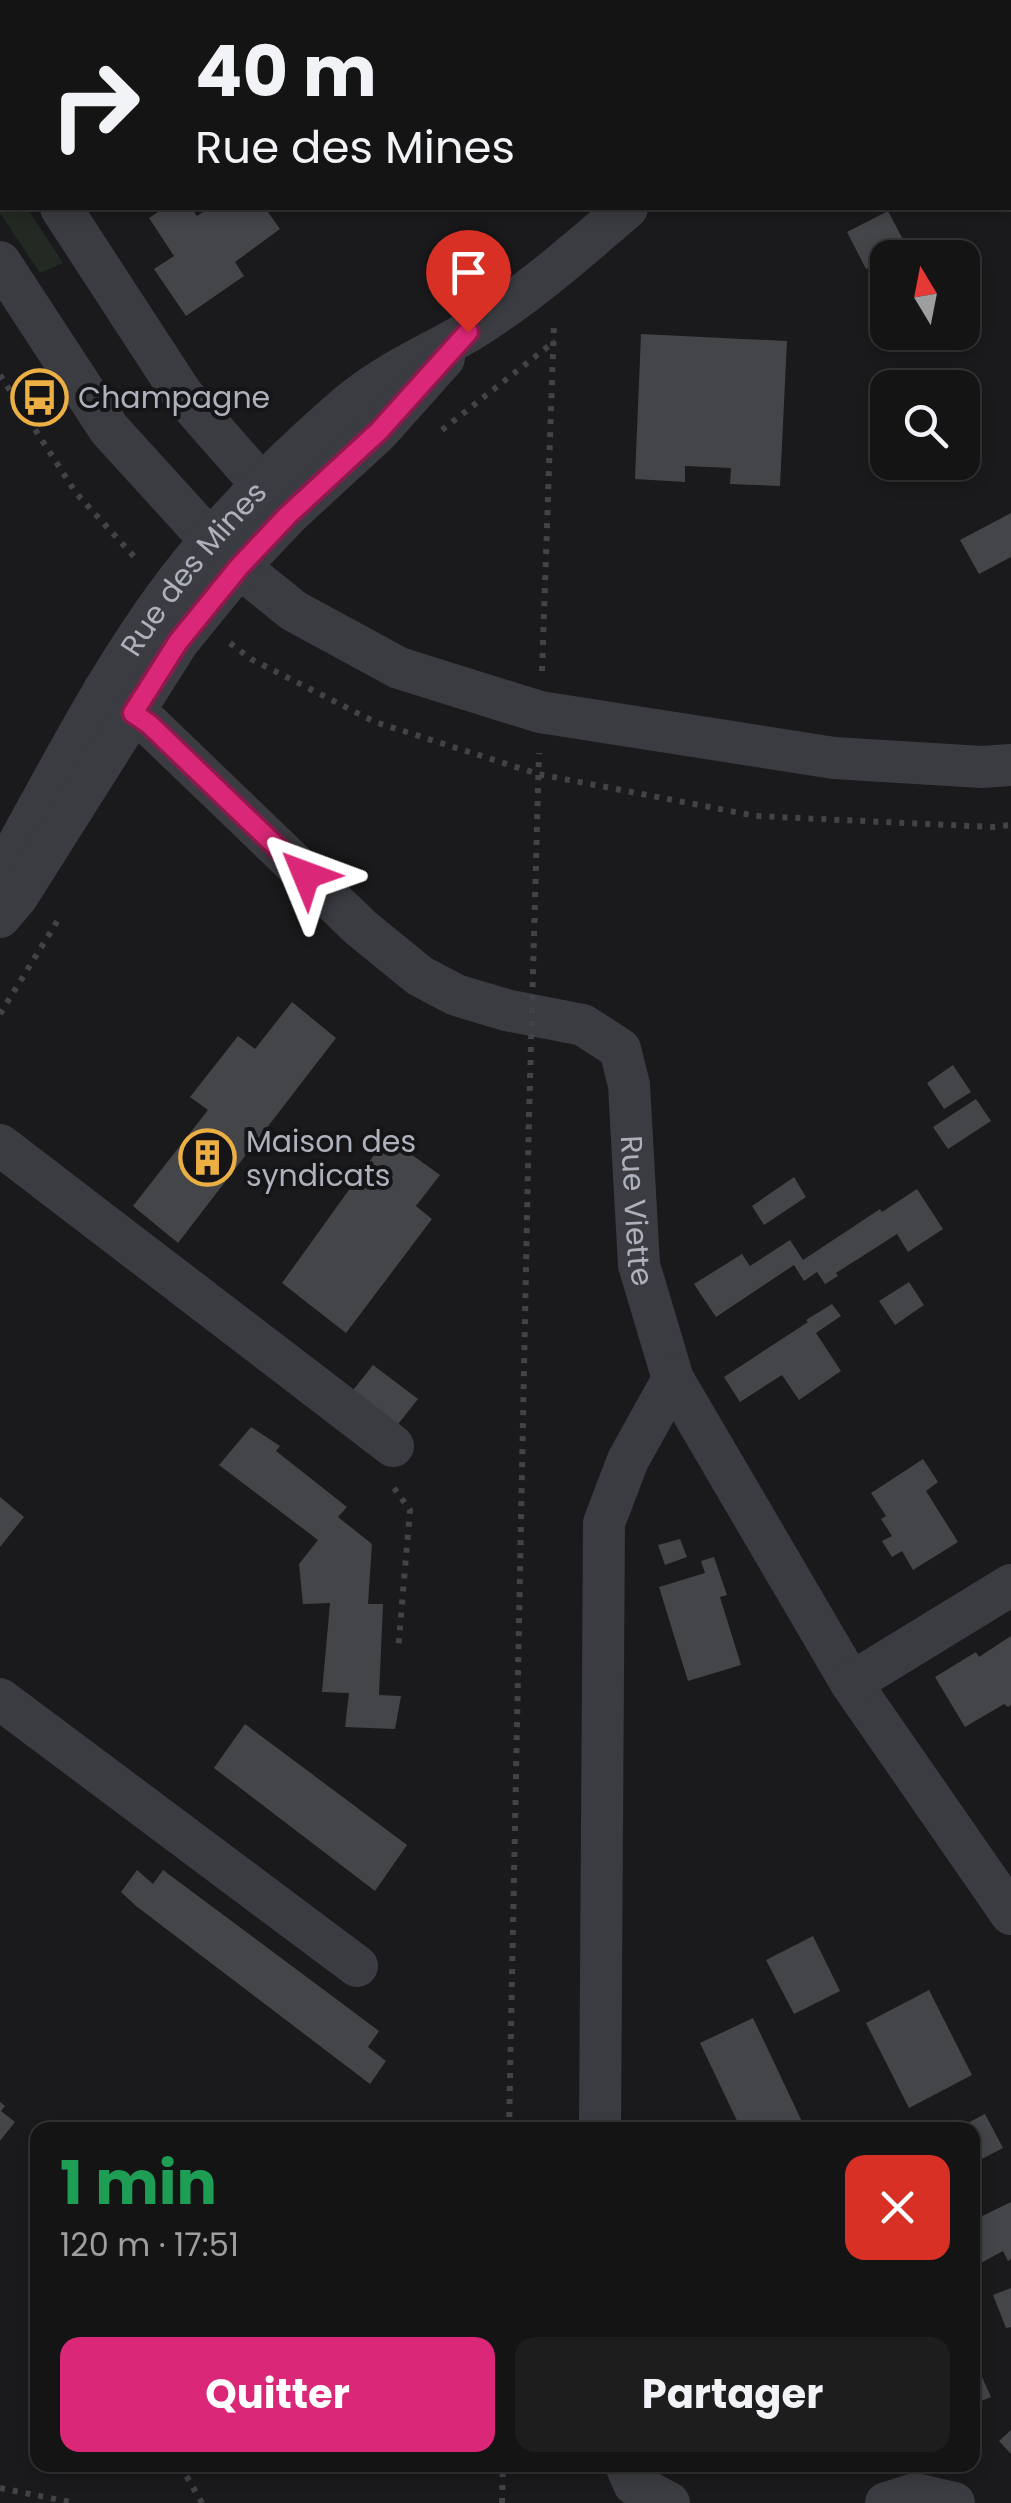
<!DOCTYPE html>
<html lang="fr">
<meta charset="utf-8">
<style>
body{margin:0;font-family:Poppins,sans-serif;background:#1d1d1e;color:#f1f3f6;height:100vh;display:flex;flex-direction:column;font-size:38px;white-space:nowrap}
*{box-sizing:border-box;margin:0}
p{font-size:32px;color:#9d9ea0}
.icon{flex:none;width:55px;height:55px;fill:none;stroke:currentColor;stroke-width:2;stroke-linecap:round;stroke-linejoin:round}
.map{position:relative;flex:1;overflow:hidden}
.drawer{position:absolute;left:30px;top:2122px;width:950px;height:350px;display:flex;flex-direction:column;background:#141415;border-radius:20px;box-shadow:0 5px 15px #0003,0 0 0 2px #333334}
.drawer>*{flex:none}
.top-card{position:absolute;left:0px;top:0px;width:1012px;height:210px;box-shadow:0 5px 15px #0003,0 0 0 2px #333334;background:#141415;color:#f1f3f6;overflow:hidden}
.needle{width:65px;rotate:350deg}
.tools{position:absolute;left:870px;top:240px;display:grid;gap:20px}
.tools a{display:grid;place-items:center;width:110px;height:110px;border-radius:20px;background:#141415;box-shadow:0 5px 15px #0003,0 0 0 2px #333334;font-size:50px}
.pin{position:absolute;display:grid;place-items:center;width:85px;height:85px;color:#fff;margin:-102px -42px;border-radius:50% 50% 50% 0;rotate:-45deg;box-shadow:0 0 10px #0007}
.pin .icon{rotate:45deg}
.me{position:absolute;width:110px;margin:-55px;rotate:314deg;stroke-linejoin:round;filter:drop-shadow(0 0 8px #0008)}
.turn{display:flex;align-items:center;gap:35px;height:210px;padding:0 30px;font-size:45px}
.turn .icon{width:130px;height:130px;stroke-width:2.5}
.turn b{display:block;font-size:70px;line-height:85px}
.round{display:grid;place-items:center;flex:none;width:105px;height:105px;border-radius:20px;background:#1d1d1e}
.summary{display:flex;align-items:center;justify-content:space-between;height:170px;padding:0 30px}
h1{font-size:60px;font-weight:700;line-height:75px;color:#1e9e55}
.cta{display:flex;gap:20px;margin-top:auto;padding:20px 30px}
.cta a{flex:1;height:115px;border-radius:20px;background:#db2777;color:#fff;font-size:40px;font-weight:700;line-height:115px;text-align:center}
.cta a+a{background:#1d1d1e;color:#f1f3f6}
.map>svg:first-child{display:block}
</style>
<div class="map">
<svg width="1011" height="2503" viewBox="0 0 1011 2503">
<rect width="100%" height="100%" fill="#1a1a1c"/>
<path fill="#222a23" d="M0,166l2,4v38h25l36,55 -23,10 -40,-60z"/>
<path fill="#444549" d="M164,208h27l6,8 12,-8h56l15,21 -45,33 9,14 -58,40 -32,-47 20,-13 -25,-38z
M888,211l19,36 -41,22 -19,-37z
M641,334l146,7 -7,145 -50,-2 1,-16 -46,-2v16l-50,-3z
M1011,513v44l-32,17 -19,-34z
M292,1002l44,36 -158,205 -45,-37 75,-96 -18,-13 48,-61 17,13z
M953,1065l18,27 -27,17 -17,-26z
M976,1099l15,22 -43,28 -15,-22z
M387,1137l53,38 -24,31 16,13 -86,114 -64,-50z
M794,1177l12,20 -42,28 -12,-19z
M917,1189l26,40 -35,23 -11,-18 -61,39 2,3 -13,8 -8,-12 -13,9 -10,-16 -78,52 -22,-33 48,-30 8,12 40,-26 13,20 77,-51 2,3z
M909,1282l15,23 -29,20 -16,-24z
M832,1304l9,12 -25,17 25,38 -42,29 -17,-25 -42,27 -16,-25 84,-55 -2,-2z
M373,1365l45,34 -23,29 -45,-34z
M251,1427l29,19 -4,5 71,56 -9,10 34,27 -4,60h15l-4,91 22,1 -6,33 -50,-2 4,-34 -27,-1 8,-89 -27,1 -4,-40 19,-24 -99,-75z
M923,1459l15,23 -12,9 32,51 -45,28 -11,-19 -10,6 -10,-16 10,-5 -11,-17 5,-3 -15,-23z
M0,1497l24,20 -24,30z
M680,1539l7,18 -22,8 -7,-20z
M714,1557l13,38 -7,2 21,68 -53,16 -29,-94 46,-14 -4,-12z
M1011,1636v69l-3,2 -4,-3 -39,23 -30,-50 41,-25 3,5z
M245,1724l162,121 -32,46 -161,-123z
M137,1870l16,14 10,-14 216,161 -11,16 18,14 -16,23 -234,-178 -15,-14z
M813,1936l27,55 -46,23 -28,-54z
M929,1990l43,85 -63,33 -43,-85z
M753,2018l53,112h-74l8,-3 -40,-84z
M0,2102l5,4 -4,5 14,11 -15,19z
M985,2114l18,34 -31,16v-34h-18z
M1011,2202v57l-3,2 -5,-10 -22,12 -9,-16v-26z
M1011,2288v39l-5,1 -13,-33z
M972,2355l19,42 -15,6 -4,-9z
M1011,2430v24l-12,-13z"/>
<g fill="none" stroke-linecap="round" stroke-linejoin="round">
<path stroke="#414348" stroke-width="6" stroke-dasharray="5 8" stroke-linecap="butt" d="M544,0v2
M0,375l76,118 63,69
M442,430l113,-89
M230,643l21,16 124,63 163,52 218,42 236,11 19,-2
M542,671l12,-347
M534,936l5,-183
M0,1014l58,-94
M394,1488l16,22 -12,141
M509,2130l20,-1013
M180,2465l22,38
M0,2488l75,15
M502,2503l1,-38"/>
<g stroke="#3b3c41" stroke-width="42">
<path d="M866,2l3,-2"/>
<path d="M0,114l2,4"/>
<path d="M61,208l121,186 99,113"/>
<path d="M0,262l109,167 102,112 28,26 55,44 105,57 141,44 294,46 148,9 29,-2"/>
<path id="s1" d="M104,690l45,34 212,204 59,48 36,19 50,15 77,15 37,24 9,36 10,180 34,114 178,304 160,231"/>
<path id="s2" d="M0,877c53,-95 102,-193 166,-281 52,-71 117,-135 183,-192 35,-30 78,-48 117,-71 58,-35 110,-81 161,-125"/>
<path d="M0,917l17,-20 161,-255 61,-75 49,-52 91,-84 65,-73"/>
<path d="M0,1145l393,301"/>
<path d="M851,1683l160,-98"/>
<path d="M0,1699l357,267"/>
<path d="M600,2130l4,-607 24,-63 45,-81"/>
<path d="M626,2465l8,19 35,19"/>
<path d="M886,2503l29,-9 39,9"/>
</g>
<path stroke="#414348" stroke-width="6" stroke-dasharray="5 8" stroke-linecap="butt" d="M529,1117l5,-181"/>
</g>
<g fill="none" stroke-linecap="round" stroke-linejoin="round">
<defs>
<path id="route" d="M306,875l-157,-151 -16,-11 45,-71 61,-75 49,-52 91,-84 89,-99"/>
</defs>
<use href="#route" stroke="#8e194d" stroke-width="25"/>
<use href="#route" stroke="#db2777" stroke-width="18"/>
</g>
<defs>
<symbol id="bus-ring" viewBox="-11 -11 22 22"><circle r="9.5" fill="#151517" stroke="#ebaf43" stroke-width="1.5"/><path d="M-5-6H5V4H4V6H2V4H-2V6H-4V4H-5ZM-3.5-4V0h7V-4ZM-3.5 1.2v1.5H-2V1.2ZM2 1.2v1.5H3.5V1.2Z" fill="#ebaf43"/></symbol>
<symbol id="building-ring" viewBox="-11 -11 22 22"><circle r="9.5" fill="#151517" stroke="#ebaf43" stroke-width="1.5"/><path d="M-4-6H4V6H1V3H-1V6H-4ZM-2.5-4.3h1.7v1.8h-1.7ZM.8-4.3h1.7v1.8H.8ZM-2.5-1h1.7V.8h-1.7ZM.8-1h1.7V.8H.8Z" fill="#ebaf43"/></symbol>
</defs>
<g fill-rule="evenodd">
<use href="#bus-ring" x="8" y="366" width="63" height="63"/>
<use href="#building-ring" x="176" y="1126" width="63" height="63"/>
</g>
<g text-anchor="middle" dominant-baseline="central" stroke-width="8" stroke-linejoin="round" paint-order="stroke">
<g font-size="30" fill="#adb1bb" stroke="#151517" text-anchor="start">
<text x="78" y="397">Champagne</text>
<text x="246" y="1141">Maison des<tspan x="246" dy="34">syndicats</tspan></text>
</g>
<g font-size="30" fill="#adb1bb" stroke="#151517">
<text stroke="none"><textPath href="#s2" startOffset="365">Rue des Mines</textPath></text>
<text stroke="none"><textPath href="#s1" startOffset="805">Rue Viette</textPath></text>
</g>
</g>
</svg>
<div class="tools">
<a><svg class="needle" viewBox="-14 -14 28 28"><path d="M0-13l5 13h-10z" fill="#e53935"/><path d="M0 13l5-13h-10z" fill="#9d9ea0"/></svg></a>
<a><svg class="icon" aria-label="search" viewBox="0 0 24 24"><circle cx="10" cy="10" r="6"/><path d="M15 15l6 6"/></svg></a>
</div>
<div class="pin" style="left:468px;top:332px;background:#d93025"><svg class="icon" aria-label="arrive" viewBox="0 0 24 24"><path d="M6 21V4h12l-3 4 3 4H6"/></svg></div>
<svg class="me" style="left:306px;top:875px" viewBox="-20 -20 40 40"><path d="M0-17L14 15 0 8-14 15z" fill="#db2777" stroke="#fff" stroke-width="4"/></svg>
<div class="top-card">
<div class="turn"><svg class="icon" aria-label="right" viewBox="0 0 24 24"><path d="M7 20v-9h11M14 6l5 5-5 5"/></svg><div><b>40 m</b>Rue des Mines</div></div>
</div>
<section class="drawer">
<div class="summary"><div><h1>1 min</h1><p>120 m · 17:51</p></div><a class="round" style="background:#d93025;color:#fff"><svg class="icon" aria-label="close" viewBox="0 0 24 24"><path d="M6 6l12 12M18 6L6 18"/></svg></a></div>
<div class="cta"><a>Quitter</a><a>Partager</a></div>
</section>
</div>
